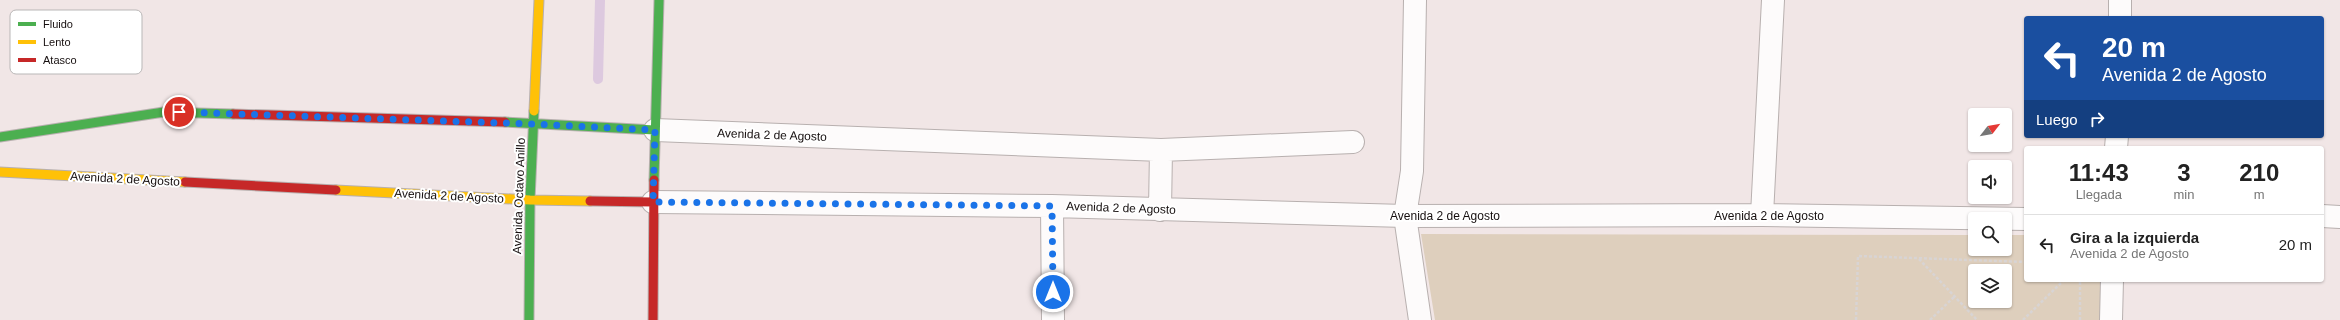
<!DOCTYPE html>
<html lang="es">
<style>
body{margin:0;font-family:Helvetica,sans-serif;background:#f6f6f6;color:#222;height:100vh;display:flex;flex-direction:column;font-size:15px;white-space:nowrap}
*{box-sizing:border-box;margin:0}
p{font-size:13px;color:#767676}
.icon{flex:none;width:22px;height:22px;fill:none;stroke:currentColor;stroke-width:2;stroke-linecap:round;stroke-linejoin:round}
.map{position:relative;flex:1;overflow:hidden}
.details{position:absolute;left:2024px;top:146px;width:300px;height:136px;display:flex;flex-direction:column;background:#fff;border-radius:4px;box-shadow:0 1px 3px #0004}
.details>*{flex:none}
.hud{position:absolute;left:2024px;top:16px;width:300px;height:122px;border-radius:4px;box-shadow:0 1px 3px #0004;background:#1a4fa0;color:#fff;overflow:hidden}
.needle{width:26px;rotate:59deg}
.controls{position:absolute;left:1968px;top:108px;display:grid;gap:8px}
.controls a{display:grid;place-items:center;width:44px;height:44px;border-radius:4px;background:#fff;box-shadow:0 1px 3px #0004;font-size:20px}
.pin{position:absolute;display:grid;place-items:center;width:34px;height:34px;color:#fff;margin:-17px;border:2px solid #fff;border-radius:50%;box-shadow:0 1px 4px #0007}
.me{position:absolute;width:44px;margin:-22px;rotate:0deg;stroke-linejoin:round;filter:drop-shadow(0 0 3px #0008)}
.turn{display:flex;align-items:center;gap:14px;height:84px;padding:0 12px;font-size:18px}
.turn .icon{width:52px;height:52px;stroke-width:2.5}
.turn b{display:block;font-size:28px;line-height:34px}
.then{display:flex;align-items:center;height:38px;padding:0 12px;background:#0003;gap:8px;font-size:15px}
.eta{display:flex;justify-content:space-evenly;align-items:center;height:68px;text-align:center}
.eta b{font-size:24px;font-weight:800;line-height:28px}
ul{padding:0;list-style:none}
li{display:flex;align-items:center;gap:12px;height:60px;padding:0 12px;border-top:1px solid #e0e0e0}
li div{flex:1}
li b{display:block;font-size:15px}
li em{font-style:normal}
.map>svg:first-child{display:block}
</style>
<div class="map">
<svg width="2340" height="320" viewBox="0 0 2340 320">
<rect width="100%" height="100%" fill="#f1e6e6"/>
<path fill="#decfbd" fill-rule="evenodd" d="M1421,234l554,1v14h30v-14h21v45h75l-1,40h-665zM1975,271h30v30h-30z"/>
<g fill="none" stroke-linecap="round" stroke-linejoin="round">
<path stroke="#ddc9df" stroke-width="10" d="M598,79l2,-79"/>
<defs>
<path id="street" d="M1415,0l-3,171 -7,45 15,104
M2120,18v-18
M655,130l506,20
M2116,148l1,-12
M653,202l399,4 353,10 357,-1 264,4
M1052,206l1,114
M1160,210l1,-60 192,-8
M1762,215l11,-215
M2322,216l18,1
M2111,320l1,-40"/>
<path id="fast" d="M505,122l150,8
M0,137l164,-25 69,2
M654,180l5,-180
M529,320l1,-120 4,-89"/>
<path id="slow" d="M534,111l5,-111
M0,172l185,10
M336,190l194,10 60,1"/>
<path id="jam" d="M233,114l272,8
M185,182l151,8
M590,201l63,1
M653,320l1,-140"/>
</defs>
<use href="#street" stroke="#b8b0af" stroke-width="24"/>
<use href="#fast" stroke="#b8b0af" stroke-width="11"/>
<use href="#slow" stroke="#b8b0af" stroke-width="11"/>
<use href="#jam" stroke="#b8b0af" stroke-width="11"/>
<path stroke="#d8d4d4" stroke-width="2.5" stroke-dasharray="3 2" stroke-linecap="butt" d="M1919,259l58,61
M1856,320l2,-64 168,6
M1930,320l25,-24
M2023,320l41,-40
M2080,320v-40"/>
<use href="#street" stroke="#fdfbfb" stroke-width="22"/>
<use href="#fast" stroke="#4caf50" stroke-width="9"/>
<use href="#slow" stroke="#ffc107" stroke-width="9"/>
<use href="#jam" stroke="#c62828" stroke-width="9"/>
</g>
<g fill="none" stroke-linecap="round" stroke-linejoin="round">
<path stroke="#1a73e8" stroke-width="7" stroke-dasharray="0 12.6" d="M179,112l354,12 122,6 -2,72 399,4 1,86"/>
</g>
<g text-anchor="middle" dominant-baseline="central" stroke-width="4" stroke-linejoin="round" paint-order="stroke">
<g font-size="12" fill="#160f0f" stroke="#fff">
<text transform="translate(772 135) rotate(2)">Avenida 2 de Agosto</text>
<text transform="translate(125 179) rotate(3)">Avenida 2 de Agosto</text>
<text transform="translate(449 196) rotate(3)">Avenida 2 de Agosto</text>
<text transform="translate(519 196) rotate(-88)">Avenida Octavo Anillo</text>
<text transform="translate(1121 208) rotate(2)">Avenida 2 de Agosto</text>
<text x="1445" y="216">Avenida 2 de Agosto</text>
<text x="1769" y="216">Avenida 2 de Agosto</text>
</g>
</g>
<rect x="10" y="10" width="132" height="64" rx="6" fill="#fff" stroke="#b9b7b7" stroke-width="1"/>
<rect x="18" y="22" width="18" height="4" fill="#4caf50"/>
<rect x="18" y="40" width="18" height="4" fill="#ffc107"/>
<rect x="18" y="58" width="18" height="4" fill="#c62828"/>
<g font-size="11" fill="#160f0f">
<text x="43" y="28">Fluido</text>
<text x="43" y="46">Lento</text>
<text x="43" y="64">Atasco</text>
</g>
</svg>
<div class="controls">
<a><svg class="needle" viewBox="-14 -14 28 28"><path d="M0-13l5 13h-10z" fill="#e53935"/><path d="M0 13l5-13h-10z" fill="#767676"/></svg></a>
<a><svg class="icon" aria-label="sound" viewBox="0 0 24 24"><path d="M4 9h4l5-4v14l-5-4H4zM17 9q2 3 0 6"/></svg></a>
<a><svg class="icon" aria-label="search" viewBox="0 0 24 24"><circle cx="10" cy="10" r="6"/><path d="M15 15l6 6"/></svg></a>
<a><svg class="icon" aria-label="layers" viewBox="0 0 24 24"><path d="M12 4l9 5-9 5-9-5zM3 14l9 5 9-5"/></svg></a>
</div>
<div class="pin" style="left:179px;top:112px;background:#d93025"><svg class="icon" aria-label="arrive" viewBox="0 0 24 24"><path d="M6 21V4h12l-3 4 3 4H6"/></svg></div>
<svg class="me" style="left:1053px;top:292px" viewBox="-20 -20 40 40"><circle r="17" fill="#1a73e8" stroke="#fff" stroke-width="3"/><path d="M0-11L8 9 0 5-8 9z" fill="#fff"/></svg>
<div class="hud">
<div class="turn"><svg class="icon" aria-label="left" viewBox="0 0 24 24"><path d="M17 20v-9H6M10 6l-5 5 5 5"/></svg><div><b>20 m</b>Avenida 2 de Agosto</div></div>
<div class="then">Luego<svg class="icon" aria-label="right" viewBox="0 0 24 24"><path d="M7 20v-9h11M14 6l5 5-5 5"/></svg></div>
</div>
<section class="details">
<div class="eta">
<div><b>11:43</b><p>Llegada</p></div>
<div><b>3</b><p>min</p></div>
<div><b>210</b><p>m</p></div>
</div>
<ul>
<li><svg class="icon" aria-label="left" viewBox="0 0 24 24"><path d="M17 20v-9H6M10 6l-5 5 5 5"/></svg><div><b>Gira a la izquierda</b><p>Avenida 2 de Agosto</p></div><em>20 m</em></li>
</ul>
</section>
</div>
